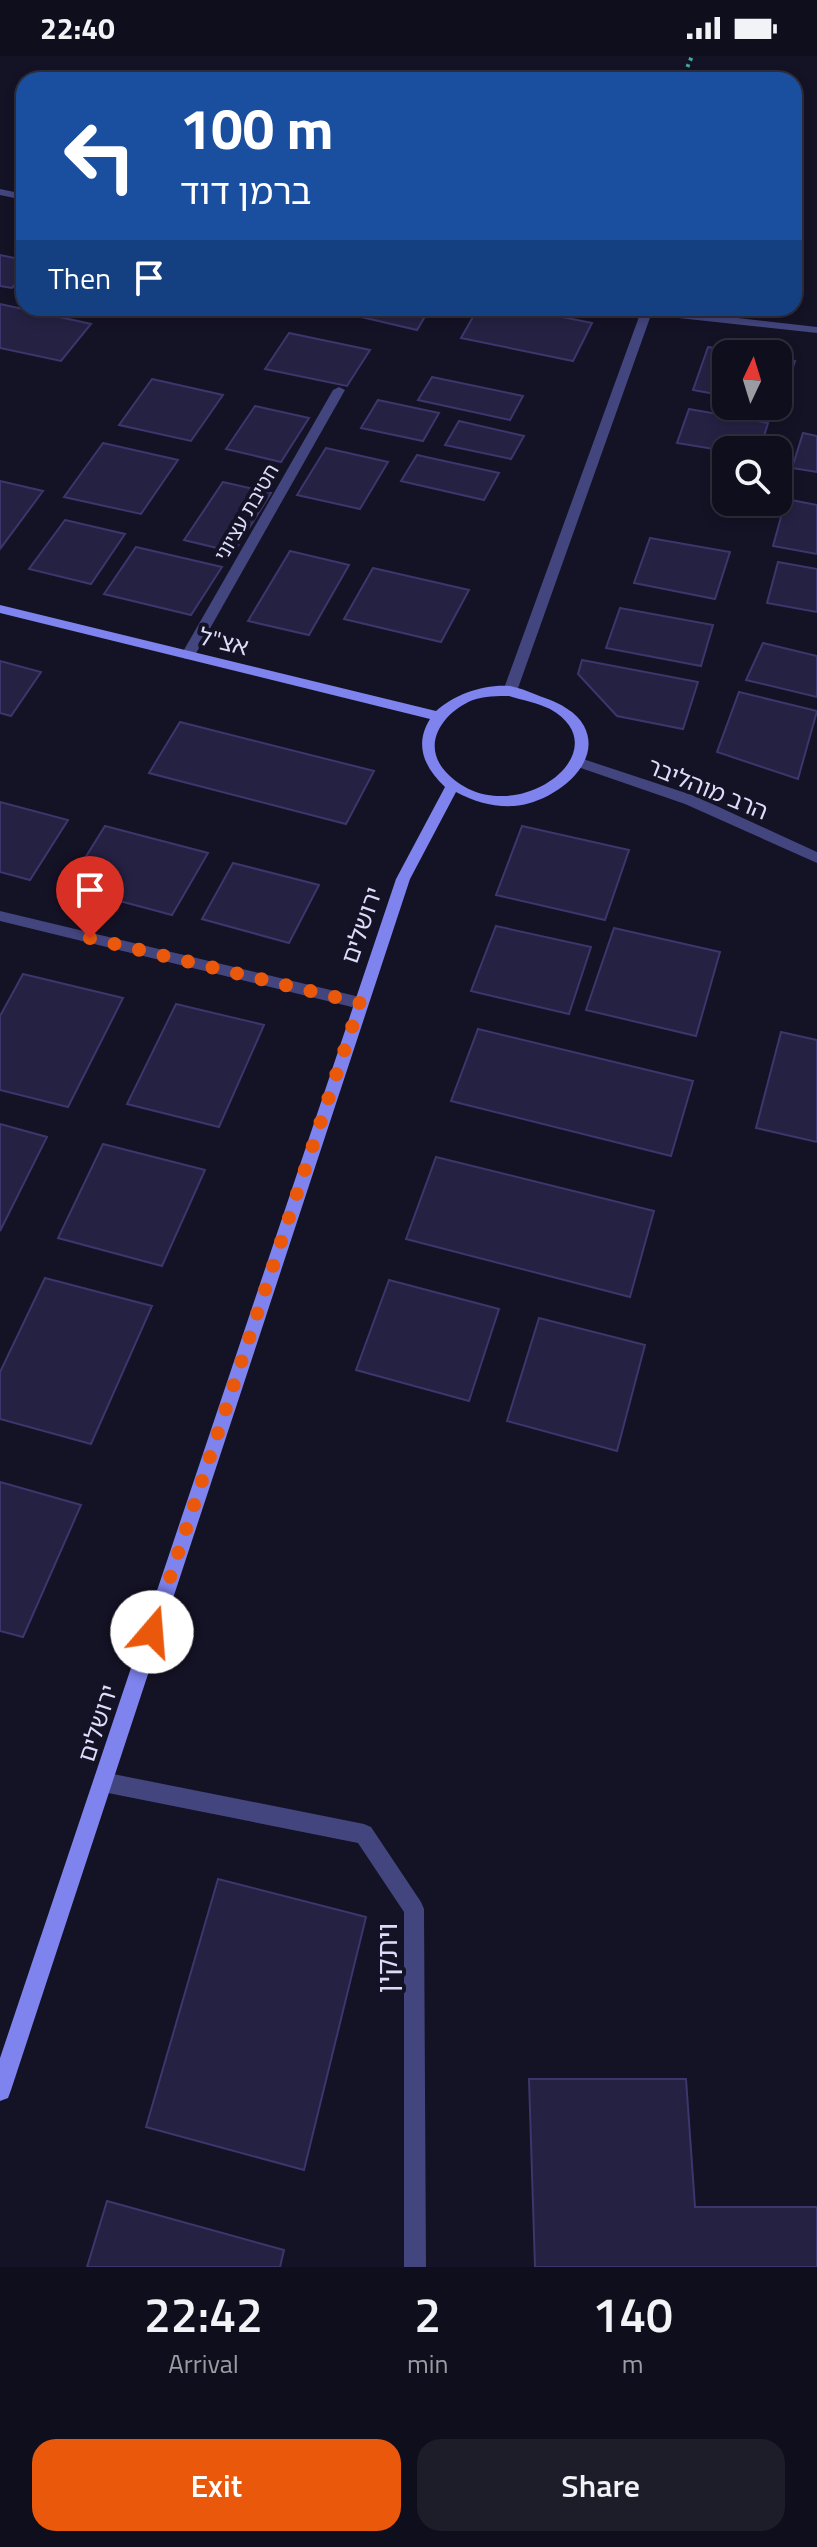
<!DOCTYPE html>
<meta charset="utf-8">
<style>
body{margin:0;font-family:"Titillium Web","Noto Sans Hebrew",sans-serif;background:#1d1c29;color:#f1f3f6;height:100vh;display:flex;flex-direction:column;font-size:30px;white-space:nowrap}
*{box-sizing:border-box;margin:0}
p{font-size:26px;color:#9b9ca3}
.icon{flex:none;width:44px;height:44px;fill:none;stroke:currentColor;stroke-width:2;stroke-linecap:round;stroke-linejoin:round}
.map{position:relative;height:2211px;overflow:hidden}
.panel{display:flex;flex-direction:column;background:#0f0e1c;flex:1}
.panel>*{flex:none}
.hud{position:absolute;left:16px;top:16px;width:786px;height:244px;border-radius:24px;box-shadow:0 4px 12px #0003,0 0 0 2px #2f2e3b;background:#1a4fa0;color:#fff;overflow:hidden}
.needle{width:52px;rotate:4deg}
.tools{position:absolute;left:712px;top:284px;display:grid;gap:16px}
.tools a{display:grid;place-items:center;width:80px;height:80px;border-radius:16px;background:#0f0e1c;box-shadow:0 4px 12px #0003,0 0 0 2px #2f2e3b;font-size:40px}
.pin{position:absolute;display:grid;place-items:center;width:68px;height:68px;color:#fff;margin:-82px -34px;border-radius:50% 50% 50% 0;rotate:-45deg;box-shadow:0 0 8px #0007}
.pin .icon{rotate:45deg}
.me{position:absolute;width:88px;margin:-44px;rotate:18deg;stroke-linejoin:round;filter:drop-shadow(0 0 6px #0008)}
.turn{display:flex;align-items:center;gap:28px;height:168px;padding:0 32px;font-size:36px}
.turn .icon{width:104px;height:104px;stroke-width:2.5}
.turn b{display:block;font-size:56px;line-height:68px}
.then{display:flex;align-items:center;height:76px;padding:0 32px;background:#0003;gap:16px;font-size:30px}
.eta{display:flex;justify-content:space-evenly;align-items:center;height:136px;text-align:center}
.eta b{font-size:48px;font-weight:600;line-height:56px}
.action{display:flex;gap:16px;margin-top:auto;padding:16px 32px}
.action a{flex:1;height:92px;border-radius:24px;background:#ea580c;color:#fff;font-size:32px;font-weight:600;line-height:92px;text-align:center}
.action a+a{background:#1d1c29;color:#f1f3f6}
.status{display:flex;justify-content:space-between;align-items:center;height:56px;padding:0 40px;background:#0f0e1c;direction:ltr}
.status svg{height:22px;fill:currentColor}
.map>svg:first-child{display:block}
</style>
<div class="status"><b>22:40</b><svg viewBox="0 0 49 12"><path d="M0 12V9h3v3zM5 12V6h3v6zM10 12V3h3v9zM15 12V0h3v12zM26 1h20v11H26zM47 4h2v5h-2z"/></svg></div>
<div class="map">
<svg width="817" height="2211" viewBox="0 0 817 2211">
<rect width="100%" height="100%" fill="#141225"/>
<path fill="#252143" stroke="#3c366c" stroke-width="2" d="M0,199l24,5v13l-12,15 -12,-2z
M0,248l91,20 -30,37 -61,-13z
M323,252h107l-13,22z
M478,252h40l74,15 -19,38 -112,-23z
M289,277l81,17 -23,36 -82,-17z
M708,291l43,7h-25v42l-33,-6z
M778,302l17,3 -14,44 -3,-1z
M432,321l91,19 -13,24 -92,-20z
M152,323l71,16 -32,46 -72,-16z
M378,344l61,13 -16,28 -62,-13z
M255,350l54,12 -28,44 -55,-13z
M689,353l79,14 -8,27 -34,1 -49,-8z
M459,365l65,15 -13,23 -66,-14z
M803,377l14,3v36l-25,-4z
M103,387l75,17 -37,54 -77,-17z
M326,392l62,14 -28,47 -63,-14z
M417,399l82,18 -15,27 -83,-19z
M0,425l43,10 -43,58z
M223,426l48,11 -37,59 -50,-12z
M786,443l31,6v49l-44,-8z
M65,464l60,14 -34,50 -62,-15z
M650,482l80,14 -15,47 -81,-16z
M136,491l86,20 -31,48 -87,-21z
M290,495l59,14 -40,70 -61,-14z
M778,506l39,7v43l-50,-9z
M373,512l96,22 -28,52 -97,-23z
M620,552l93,17 -12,41 -95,-18z
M763,587l54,13v41l-71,-17z
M582,604l116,22 -15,47 -66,-13 -39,-42z
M0,605l41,11 -30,44 -11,-3z
M739,636l78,19 -19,68 -81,-27z
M180,666l194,49 -28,53 -197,-51z
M0,746l68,18 -38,60 -30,-8z
M105,770l103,27 -36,62 -105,-28z
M522,770l107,24 -24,70 -109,-25z
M233,807l86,22 -30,58 -87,-24z
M496,870l95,21 -22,67 -98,-23z
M614,872l106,24 -24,84 -110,-26z
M23,918l100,24 -55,109 -68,-17v-74z
M176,948l88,21 -45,102 -92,-23z
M478,973l215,52 -22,75 -220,-55z
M781,976l36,8v102l-61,-14z
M0,1068l47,13 -47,94z
M103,1088l102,26 -43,96 -104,-28z
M436,1101l218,54 -24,86 -224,-58z
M45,1222l107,28 -61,138 -91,-25v-47z
M389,1224l110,29 -30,92 -113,-31z
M539,1262l106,27 -28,106 -110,-30z
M0,1426l81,23 -58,132 -23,-6z
M218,1823l148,38 -62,253 -158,-43z
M529,2023h157l9,128h122v60h-282z
M107,2145l177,49 -4,17h-193z"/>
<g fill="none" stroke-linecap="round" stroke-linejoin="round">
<path stroke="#3faa9b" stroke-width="4" stroke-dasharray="3 4" stroke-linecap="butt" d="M682,24l10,-24"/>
<path fill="#43457e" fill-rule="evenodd" d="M0,133l24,5v6l-24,-5z
M614,252h36l167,19v6l-166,-18 -134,376 -7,5 -7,-5 137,-377 -20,-3z
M339,331l6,3 -150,265 -7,4 -5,-1 -2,-3 152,-265z
M580,702l115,38 122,56v11l-132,-59 -110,-38 -2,-3z
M0,855l360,86 8,6 -8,6 -360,-88z
M103,1716l261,52 7,3 50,75 3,7 2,358h-22v-355l-46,-69 -255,-51 -7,-3 -3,-7 3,-7z"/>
<path fill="#7e83ee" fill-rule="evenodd" d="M0,549l436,106c19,-17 48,-27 74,-25 11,2 24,8 35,12 14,5 32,14 39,28 21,40 -35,78 -70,80 -22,1 -39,-4 -58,-14l-46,87 -399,1211 -3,8 -8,3v-43l396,-1179 49,-92c-21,-20 -31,-42 -15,-68l-430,-106zM509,640c13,4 29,7 41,13 77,43 -44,130 -105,62 -25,-28 0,-60 28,-71 11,-4 25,-4 36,-4z"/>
</g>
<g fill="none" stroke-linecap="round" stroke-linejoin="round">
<path stroke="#ea580c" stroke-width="14" stroke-dasharray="0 25.2" d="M90,882l270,65 -208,629"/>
</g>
<g text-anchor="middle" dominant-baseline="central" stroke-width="8" stroke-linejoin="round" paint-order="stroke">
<g font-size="20" fill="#dcdbfa" stroke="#141225">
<text transform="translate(246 456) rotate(-60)">חטיבת עציוני</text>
</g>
<g font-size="24" fill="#dcdbfa" stroke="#141225">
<text transform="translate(224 585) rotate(14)">אצ"ל</text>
<text transform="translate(708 732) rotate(22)">הרב מוהליבר</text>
<text transform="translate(361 869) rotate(-71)">ירושלים</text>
<text transform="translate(97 1667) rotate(-72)">ירושלים</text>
</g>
<g font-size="28" fill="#dcdbfa" stroke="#141225">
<text transform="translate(386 1902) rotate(-90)">ויתקין</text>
</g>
</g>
</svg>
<div class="tools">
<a><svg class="needle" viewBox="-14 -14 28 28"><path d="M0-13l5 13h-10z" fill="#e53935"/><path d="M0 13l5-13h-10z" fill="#9b9ca3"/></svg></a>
<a><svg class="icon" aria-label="search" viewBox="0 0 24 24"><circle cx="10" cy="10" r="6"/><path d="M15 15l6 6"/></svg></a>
</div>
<div class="pin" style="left:90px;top:882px;background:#d93025"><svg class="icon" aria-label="arrive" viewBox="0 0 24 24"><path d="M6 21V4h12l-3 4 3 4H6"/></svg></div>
<svg class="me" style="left:152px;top:1576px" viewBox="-20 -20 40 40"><circle r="19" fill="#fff"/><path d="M0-13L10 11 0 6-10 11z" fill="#ea580c"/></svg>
<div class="hud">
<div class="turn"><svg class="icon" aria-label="left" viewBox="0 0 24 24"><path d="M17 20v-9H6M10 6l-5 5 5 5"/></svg><div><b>100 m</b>ברמן דוד</div></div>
<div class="then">Then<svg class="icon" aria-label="arrive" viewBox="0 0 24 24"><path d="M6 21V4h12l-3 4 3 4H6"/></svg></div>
</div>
</div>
<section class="panel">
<div class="eta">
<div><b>22:42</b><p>Arrival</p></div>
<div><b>2</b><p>min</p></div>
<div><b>140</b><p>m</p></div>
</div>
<div class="action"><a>Exit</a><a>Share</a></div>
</section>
